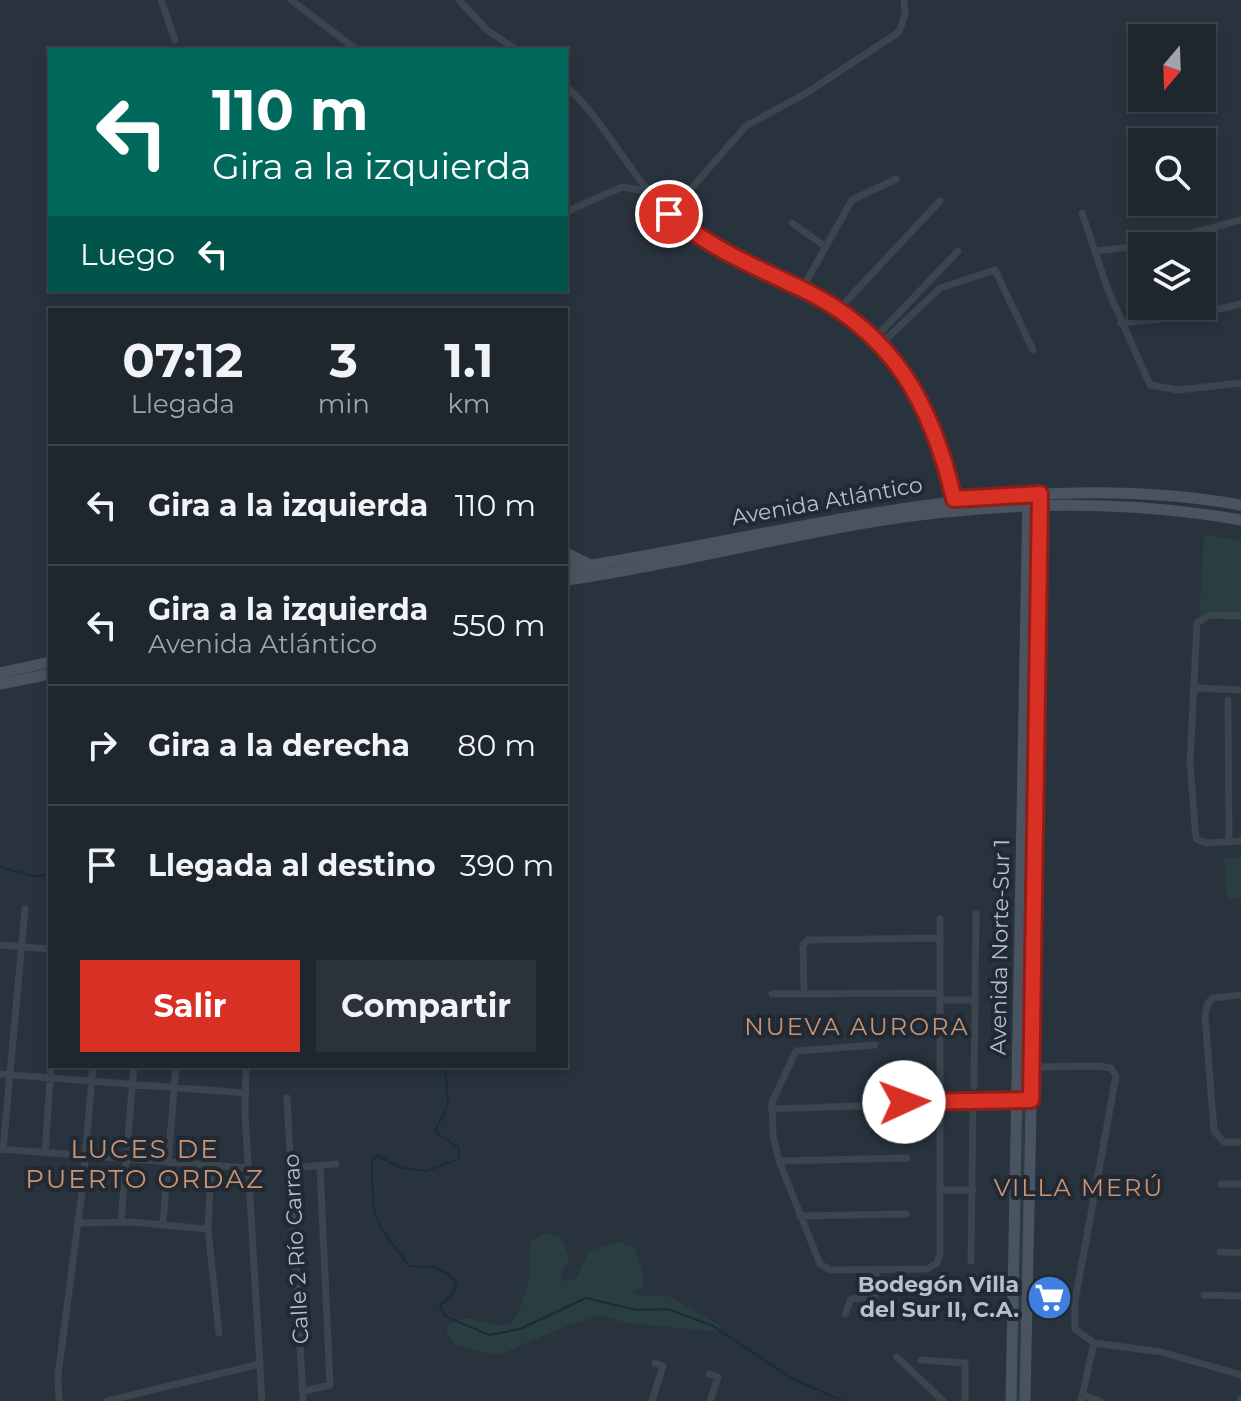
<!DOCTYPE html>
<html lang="es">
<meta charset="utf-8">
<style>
body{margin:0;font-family:Montserrat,sans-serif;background:#2b323a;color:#f1f3f6;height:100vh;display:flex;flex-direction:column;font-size:30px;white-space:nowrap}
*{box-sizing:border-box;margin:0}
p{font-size:26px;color:#a1a5aa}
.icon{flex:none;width:44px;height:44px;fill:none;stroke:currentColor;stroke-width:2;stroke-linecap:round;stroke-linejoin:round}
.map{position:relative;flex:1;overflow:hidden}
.drawer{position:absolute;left:48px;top:308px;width:520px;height:760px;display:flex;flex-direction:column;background:#1e262e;border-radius:0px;box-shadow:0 4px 12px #0003,0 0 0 2px #3c434a}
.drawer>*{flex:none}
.top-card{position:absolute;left:48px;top:48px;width:520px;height:244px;border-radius:0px;box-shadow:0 4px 12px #0003,0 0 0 2px #3c434a;background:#00695c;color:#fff;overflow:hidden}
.needle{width:52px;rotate:199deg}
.fabs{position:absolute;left:1128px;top:24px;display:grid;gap:16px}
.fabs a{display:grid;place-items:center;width:88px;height:88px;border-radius:0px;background:#1e262e;box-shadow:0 4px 12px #0003,0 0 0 2px #3c434a;font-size:40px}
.pin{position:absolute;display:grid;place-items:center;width:68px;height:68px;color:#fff;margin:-34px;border:4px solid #fff;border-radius:50%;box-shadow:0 2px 8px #0007}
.me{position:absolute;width:88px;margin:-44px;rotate:88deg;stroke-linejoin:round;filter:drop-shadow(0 0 6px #0008)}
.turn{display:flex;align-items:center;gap:28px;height:168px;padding:0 32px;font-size:36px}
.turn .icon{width:104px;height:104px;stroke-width:2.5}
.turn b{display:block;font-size:56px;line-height:68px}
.then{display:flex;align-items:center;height:76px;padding:0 32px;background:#0003;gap:16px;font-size:30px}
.eta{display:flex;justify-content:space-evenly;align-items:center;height:136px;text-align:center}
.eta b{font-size:48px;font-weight:700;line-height:56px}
.action{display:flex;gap:16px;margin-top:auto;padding:16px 32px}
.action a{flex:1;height:92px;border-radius:0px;background:#d93025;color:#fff;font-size:32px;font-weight:700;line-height:92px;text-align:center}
.action a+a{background:#2b323a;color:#f1f3f6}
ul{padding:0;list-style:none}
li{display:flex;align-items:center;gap:24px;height:120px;padding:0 32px;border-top:2px solid #3c434a}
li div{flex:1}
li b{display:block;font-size:30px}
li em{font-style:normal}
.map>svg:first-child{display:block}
</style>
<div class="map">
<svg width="1241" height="1401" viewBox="0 0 1241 1401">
<rect width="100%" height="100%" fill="#28333e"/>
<path fill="#2a3e3f" d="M1040,505l-15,896h-14l17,-895z
M1204,534l37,7v75l-42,3z
M1224,858h17v40l-14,1z
M547,1233l13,5 10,19 -10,22 7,2 9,-2 13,-28 30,-9 15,6c5,11 12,29 8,40l-9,3 1,4 35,1 52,30 -4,6 -88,-9 -29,-7 -27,7 -69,30 -15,1 -34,-10 -8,-11v-7c22,-18 40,4 64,-2 11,-17 18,-37 19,-57 0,-10 -2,-17 2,-27z"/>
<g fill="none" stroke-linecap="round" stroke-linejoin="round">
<path stroke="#1b2a3c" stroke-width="2" d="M0,867l33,9 17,-1
M350,1066h5
M445,1066l3,38 -13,28 24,16v11l-33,12 -25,-3 -24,-13 -5,7v18l2,30 7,18 28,38 24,1 14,6 9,9 -2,10 -14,14 5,10 44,19 31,-6 66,-31 50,12 32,-1 45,17 80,53 50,22"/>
<path stroke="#3c444e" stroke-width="7" d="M161,0l14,40
M291,0l66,50
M459,0l28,30 30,20
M566,86c45,41 68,101 117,139 38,30 80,44 122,66 91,47 126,112 149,208
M566,212l56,-25 24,4
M1082,213l26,77 42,95 28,5 63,-7
M669,214l77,-88 62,-34 91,-60 6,-17 -1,-15
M792,223l34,24
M1144,246l97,-26
M1095,251l47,-5
M802,289l50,-89 44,-21
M838,310l102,-109
M1121,323l69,-7 51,-12
M875,338l83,-87
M881,344l59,-56 55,-18 38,80
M1241,616l-31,-1 -13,8 -7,140 6,76 10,4 35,-2
M1193,688l48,2
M1228,700l1,142
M0,945l50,4
M772,994l168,-1
M804,994l-1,-49 5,-5 132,-2
M1241,995l-29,3 -5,7 -2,11 9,115 10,11h17
M940,1000h35
M875,1045l-79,6 -24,51 1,33 6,26 41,103 10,6 97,-1 10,-6 3,-9v-335
M246,1066l-1,46 17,289
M1031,1067l69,-1 11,2 5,8 -41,225v28l19,14 67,9 80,23
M0,1074l245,19
M974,1086l2,-172
M287,1098l16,303
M771,1109l260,-9
M212,1147l-4,82 11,104
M0,1149l248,19
M3,1150l22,-241
M45,1153l6,-87
M779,1161l128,-3
M291,1168l45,-4
M1221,1184h20
M940,1190h33
M800,1216l106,-2
M121,1222l13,-156
M78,1223l54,-1 76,7
M163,1224l13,-158
M1220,1252l21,1
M971,1261l2,-161
M1204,1295l37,1
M845,1314l6,-15 24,-2 2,-28
M897,1357l46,44
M921,1360l44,3v38
M709,1374l9,3 -8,24
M304,1391l26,-6 -10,-219
M1083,1395l17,6
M59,1401l-1,-26 24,-183 11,-126
M107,1401l153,-37
M652,1401l11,-35 -8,-3
M1081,1401l13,-58
M1240,1401l1,-2"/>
<path stroke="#4a5461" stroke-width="11" d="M566,553l24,12
M566,569c225,-34 446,-105 675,-64
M566,580c101,-14 199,-40 299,-57 125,-21 251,-25 376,-3
M0,673l50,-11
M0,684l50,-10
M1011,1401l17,-906
M1025,1401l15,-721v-186"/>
</g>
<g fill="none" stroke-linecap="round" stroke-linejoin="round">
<defs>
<path id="route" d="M669,214c41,34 86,53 133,75 92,44 130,116 152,210l86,-5 -9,606 -127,2"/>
</defs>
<use href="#route" stroke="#8d1f18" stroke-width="20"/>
<use href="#route" stroke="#d93025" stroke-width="14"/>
</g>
<defs>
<symbol id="supermarket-disc" viewBox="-11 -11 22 22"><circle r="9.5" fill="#3f7fe0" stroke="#202934"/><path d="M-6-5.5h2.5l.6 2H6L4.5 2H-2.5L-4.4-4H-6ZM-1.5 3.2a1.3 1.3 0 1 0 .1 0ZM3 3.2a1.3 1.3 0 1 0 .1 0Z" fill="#fff"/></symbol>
</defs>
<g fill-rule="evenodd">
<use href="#supermarket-disc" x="1024" y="1272" width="51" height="51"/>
</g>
<g text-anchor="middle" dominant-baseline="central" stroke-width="8" stroke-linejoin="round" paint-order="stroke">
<g font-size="22" fill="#b8bfc9" stroke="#202934">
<text transform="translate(827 501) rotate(-10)">Avenida Atlántico</text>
<text transform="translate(1000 947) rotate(-89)">Avenida Norte-Sur 1</text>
<text transform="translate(296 1249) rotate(-93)">Calle 2 Río Carrao</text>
</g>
<g font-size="22" font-weight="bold" fill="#b8bfc9" stroke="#202934" text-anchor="end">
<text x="1019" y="1284">Bodegón Villa<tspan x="1019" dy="25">del Sur II, C.A.</tspan></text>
</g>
<g font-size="24" letter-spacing="2" fill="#cc9370" stroke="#202934">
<text x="857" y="1026">NUEVA AURORA</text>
<text x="1079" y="1187">VILLA MERÚ</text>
</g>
<g font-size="26" letter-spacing="2" fill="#cc9370" stroke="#202934">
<text x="145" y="1149">LUCES DE<tspan x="145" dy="30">PUERTO ORDAZ</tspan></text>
</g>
</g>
</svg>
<div class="fabs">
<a><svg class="needle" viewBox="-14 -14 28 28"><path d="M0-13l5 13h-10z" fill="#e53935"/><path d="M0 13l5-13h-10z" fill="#a1a5aa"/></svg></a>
<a><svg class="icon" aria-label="search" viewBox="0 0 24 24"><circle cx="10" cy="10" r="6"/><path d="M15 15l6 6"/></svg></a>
<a><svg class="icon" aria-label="layers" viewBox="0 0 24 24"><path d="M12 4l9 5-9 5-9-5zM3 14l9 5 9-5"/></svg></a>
</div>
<div class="pin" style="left:669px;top:214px;background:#d93025"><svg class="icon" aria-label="arrive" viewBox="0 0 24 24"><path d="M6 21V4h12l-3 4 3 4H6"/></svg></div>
<svg class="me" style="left:904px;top:1102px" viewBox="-20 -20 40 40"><circle r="19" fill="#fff"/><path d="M0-13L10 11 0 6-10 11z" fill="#d93025"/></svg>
<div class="top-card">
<div class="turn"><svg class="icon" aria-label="left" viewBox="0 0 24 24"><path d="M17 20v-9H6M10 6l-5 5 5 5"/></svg><div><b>110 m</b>Gira a la izquierda</div></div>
<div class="then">Luego<svg class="icon" aria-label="left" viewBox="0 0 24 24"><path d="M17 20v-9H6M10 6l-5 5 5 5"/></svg></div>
</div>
<section class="drawer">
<div class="eta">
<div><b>07:12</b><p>Llegada</p></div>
<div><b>3</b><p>min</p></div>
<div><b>1.1</b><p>km</p></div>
</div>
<ul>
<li><svg class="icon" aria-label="left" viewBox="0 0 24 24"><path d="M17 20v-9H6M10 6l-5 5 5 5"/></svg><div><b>Gira a la izquierda</b></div><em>110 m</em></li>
<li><svg class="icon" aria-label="left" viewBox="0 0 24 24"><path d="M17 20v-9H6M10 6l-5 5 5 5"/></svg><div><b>Gira a la izquierda</b><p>Avenida Atlántico</p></div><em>550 m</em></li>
<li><svg class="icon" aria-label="right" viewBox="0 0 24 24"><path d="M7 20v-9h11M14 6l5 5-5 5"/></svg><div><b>Gira a la derecha</b></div><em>80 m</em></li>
<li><svg class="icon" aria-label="arrive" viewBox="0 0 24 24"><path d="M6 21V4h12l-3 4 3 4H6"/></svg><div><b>Llegada al destino</b></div><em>390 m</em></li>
</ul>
<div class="action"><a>Salir</a><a>Compartir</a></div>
</section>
</div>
